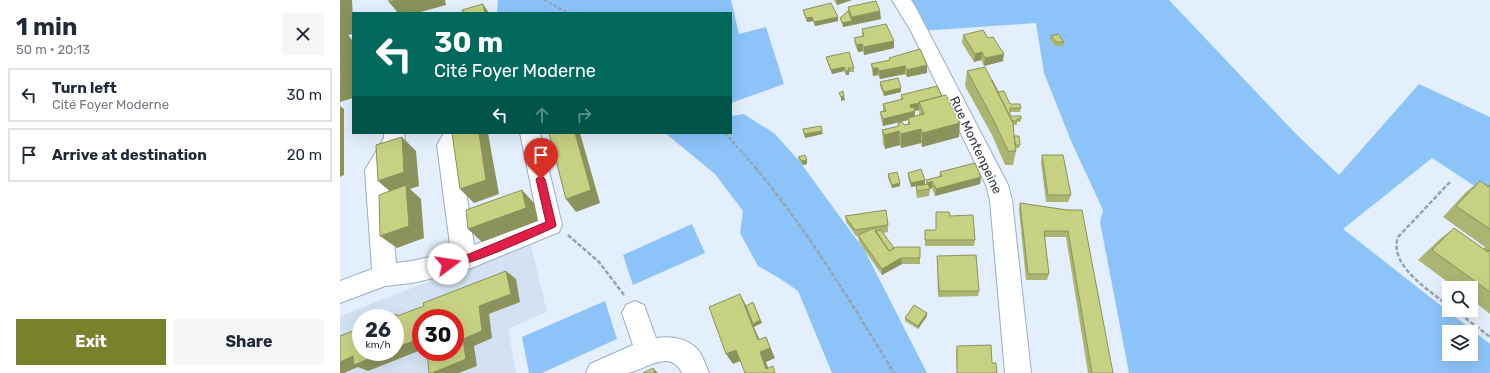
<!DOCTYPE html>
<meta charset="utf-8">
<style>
body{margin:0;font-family:Rubik,sans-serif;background:#f6f6f7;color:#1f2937;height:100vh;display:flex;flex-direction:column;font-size:15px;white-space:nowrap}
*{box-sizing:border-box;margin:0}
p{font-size:13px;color:#747a83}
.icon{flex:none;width:22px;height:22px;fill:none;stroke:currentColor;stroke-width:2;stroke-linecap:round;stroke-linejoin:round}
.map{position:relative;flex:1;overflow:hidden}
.panel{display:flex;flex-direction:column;background:#fff;width:340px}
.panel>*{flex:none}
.top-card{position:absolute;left:12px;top:12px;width:380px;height:122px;border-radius:0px;box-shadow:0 4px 16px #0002;background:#00695c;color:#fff;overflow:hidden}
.fabs{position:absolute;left:1102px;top:281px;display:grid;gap:8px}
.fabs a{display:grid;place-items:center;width:36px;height:36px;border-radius:0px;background:#fff;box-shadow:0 4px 16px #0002;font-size:20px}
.speed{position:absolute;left:12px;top:309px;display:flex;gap:8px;font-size:20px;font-weight:700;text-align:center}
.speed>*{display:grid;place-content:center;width:52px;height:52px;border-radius:50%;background:#fff;box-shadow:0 4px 16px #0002;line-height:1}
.speed small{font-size:10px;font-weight:400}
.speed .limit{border:6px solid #d22;background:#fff;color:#111}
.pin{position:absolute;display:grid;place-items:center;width:34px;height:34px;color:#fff;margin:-41px -17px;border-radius:50% 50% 50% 0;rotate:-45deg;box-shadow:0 0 4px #0007}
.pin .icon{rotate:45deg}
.me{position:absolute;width:44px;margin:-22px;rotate:76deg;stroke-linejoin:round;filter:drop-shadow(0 0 3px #0008)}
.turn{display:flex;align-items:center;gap:14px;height:84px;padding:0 16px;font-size:18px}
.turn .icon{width:52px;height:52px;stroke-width:2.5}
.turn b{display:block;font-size:28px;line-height:34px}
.lanes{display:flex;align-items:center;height:38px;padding:0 16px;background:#0003;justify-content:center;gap:20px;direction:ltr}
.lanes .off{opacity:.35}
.round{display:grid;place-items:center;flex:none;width:42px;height:42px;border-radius:0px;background:#f6f6f7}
.summary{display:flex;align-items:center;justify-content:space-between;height:68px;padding:0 16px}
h1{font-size:24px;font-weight:700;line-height:30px}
.action{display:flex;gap:8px;margin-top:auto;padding:8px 16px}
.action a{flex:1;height:46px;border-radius:0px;background:#7a812d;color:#fff;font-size:16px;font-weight:700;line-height:46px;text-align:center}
.action a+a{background:#f6f6f7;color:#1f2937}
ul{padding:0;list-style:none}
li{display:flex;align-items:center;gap:12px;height:54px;margin:0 8px 6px;padding:0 8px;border:2px solid #e0e1e3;border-radius:0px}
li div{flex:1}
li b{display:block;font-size:15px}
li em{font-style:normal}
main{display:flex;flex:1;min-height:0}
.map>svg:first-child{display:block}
</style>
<main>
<section class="panel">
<div class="summary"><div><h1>1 min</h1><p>50 m · 20:13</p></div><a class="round"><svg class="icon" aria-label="close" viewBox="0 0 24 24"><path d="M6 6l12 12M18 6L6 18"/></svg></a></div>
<ul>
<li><svg class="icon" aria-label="left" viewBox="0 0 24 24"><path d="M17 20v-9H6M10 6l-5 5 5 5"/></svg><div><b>Turn left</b><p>Cité Foyer Moderne</p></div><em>30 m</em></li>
<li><svg class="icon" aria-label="arrive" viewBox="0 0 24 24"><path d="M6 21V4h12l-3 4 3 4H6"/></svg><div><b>Arrive at destination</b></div><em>20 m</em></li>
</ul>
<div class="action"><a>Exit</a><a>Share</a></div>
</section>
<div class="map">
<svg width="1150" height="373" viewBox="0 0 1150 373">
<rect width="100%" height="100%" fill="#e3effc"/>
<path fill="#d2e2f2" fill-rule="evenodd" d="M190,242l17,70 -39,17 8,44h-176v-57zM21,318h34v34h-34zM81,318h34v34h-34z"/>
<path fill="#8cc4fa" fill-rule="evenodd" d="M158,0h233l8,34 27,-7 18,57 -53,19v-90h-233l-1,-1z
M561,0h268l127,134 43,41 80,-91 71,33v79l-58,-38 -89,71 147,115v29h-361l-29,-151 3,-12 -32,-69 -27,-68 -8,-50 -116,8zM1109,332h22v22h-22z
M404,114l31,20 25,28 65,89 62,122h-95l-34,-82 -19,-13 -21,-12 -18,-33 3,-22 -28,-37 -50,-41h66v-17z
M352,224l13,29 -72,32 -10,-30z
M265,301l12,38 -75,34h-13l-7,-36z"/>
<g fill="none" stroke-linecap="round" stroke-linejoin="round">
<defs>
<path id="street" d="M552,0h19l4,6 93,179 4,15 19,173h-26l-15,-173 -4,-15 -75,-154z
M44,133h20l1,6 -18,32 9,92 16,-2 39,-9 -14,-107 7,-12h21l-6,12 15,100 64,-25 -18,-87h20l22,92 -3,7 -95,39 -52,12 -27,3 -45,17v-22l32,-12 -7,-99 19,-32z
M295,301l9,4 12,33c14,-2 32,0 42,12 5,6 8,16 11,23h-27c-12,-26 -38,-2 -55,0 -13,0 -28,0 -41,0l4,-9 43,-19 -11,-32 4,-8z"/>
</defs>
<use href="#street" stroke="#9aaec2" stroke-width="2"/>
<path stroke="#98a2ad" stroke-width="2" stroke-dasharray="3.5 2" stroke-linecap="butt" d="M204,0l24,13
M385,133l31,35"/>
<path stroke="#98a2ad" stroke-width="2.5" stroke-dasharray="4.5 2" stroke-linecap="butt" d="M415,167c53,64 96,135 139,206
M228,235l31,27 25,33
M1109,306c-19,-15 -61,-41 -51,-69l52,-55
M1115,310l35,27"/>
<use href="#street" fill="#fff" fill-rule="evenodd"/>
</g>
<path fill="#abb470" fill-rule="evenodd" d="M494,0h18l-15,5z
M508,7l33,12 -38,8 -2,-5 -1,-4 8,-7z
M463,10l35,7v4l-23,5 -2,-5 -6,1 -3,-8z
M522,29l32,12v7l-30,7 -1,-4 -5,1 -3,-7 -1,-7 8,-2z
M623,35l40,26 -19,5 -3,-6 -7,2 -12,-19z
M711,36l13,6 -1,4h-8l-5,-6z
M486,57l28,11v4h-5v3h-3l-2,-4 -12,3 -5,-13z
M549,58l38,7v8l-20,4 -2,-3 -25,5 -2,-4 -5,1 -1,-5 -1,-7 18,-4z
M627,71l31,21 12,12 11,4 -1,4h-10v4l11,3 -1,3h-3v3h-3l-1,5 1,6 6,9 -1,3h-3v3l-3,14h-8l-13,-30 -27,-49z
M540,82l21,10 -17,4 -4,-10z
M597,86l22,51 -37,10 -1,-4 -20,5 -1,-3 -15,4 -2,-5 -1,-14 16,-4v-3l6,2 4,-1v-4l-25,6 -2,-7 -1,-7h3v-8l18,-5v-4zM579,110v5l-4,1v-5z
M702,155l29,40 -3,7h-22l-5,-40z
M458,157l9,3v4l-4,1 -4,-4z
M600,172l41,5 -1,7 -45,12 -3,-8 -2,1 -1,7 -12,2 -1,-5v-7l10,-2v-4l13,-3z
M568,173l17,11 -14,3 -3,-10z
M548,174l12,9v3l-8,2 -4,-10z
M1140,181l7,5 3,-2v130l-19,-15v-11h-15l-38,-28 22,-21 14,-11 30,21 1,-2 -42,-30 23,-25z
M680,203l47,7 46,163h-25l-22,-136h-22l5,37 -2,6h-21l-7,-70z
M596,212l14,4 25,24 -1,6h-49v-16h11z
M505,216l43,9v7l-5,1 11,15 26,-1v17h-18l-20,11 -23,-33 -1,-6h-2l-10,-14z
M597,256l42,35 -1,5 -40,1z
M587,316l-9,13 -13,-8v-3z
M617,346l35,17 5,10h-40l-1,-22z"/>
<path fill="#8b925b" d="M0,0h12l1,20v14l-5,1 5,6v57l-13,4z
M57,0h48l1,5 -29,8h-19l-9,-11z
M496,0h16l-15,5z
M143,4l6,9h-4z
M540,11l1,8 -38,8v-4l9,-2v-4z
M472,17l1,4 -6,1 -1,-4z
M498,17v4l-23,5 -1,-4z
M554,41v7l-30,7v-8z
M522,44l1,7 -5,1 -1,-7z
M642,52l-1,8 -7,2 1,-8z
M664,54l-1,7 -19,5 1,-8z
M587,65v8l-20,4v-7z
M565,66v8l-25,5 -1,-8z
M504,67v4l-12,3 -1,-4z
M533,68h5v7l-5,1z
M506,71h3v4h-3z
M561,88v4l-17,4v-4z
M504,96l1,4 -4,1v-4z
M579,103v7l-9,2v-7z
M0,106l4,3v66l-4,2z
M575,111v7h-7v2l-25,6v-7z
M620,123l-1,14 -37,10v-14z
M581,129v14l-20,5v-14z
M482,131l1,3 -18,4 -1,-4z
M559,131l1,14 -15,4 -1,-14z
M139,133h9l11,61 -25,9 -14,-14z
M235,133h5l20,70 -24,9 -10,-13z
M62,137l14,14 3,35 -9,3 11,10 3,39 -27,10 -17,-12 14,-41 -16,-14z
M467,160v4l-4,1 -1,-4z
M641,177l-1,7 -45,12 1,-7z
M585,180v4l-14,3v-4z
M592,181v7l-5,2 1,-7z
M560,183v3l-8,2v-3z
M182,190l12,13 4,18 -56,21 -14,-13z
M561,258l1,6 -20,11v-6z
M166,271l10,8 4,23 -31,12 3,24 -18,8 3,20 -18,7h-27l31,-34 16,-33z
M400,294l6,11 7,19v-22l9,21 -8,4 10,23 2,-13 9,21 -9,4 4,11 -4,-4 -6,-17 -2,-12z
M587,313v3l-9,13v-3z
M81,338v12l-53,21 -10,-4 -14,6h-4v-11l13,-6 32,-4h10v-4z
M396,350l7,10 -10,4 -7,-10z
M313,368l5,5h-3z"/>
<path fill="#c7d182" stroke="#8b925b" d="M49,0h8l-8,2z
M536,1l4,10 -28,6 -4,-10z
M491,3l7,14 -24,5 -2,-5 -6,1 -3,-8z
M143,4l2,9h-22l-1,-3z
M70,11v2h-8z
M508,11l4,10 -9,2 -3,-5z
M546,24l8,17 -30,6 -2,-3 -5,1 -3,-7 10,-2 -2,-7z
M643,30l5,8 5,-1 11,17 -19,4 -3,-6 -7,2 -12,-19z
M718,34l6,8h-8l-5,-6z
M0,49l1,33h-1z
M580,49l7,16 -20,5 -2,-4 -26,5 -1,-3h-5l-2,-4 19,-4 -1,-2z
M509,52l5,16h-6l1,3h-3l-2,-4 -13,3 -5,-13z
M645,67l29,58h-1l3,26h-8l-14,-30 -27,-50z
M558,78l3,10 -17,4 -4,-10z
M652,80l6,12 6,-1 6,13h10l1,4h-11v8h11v3h-4v2h-5z
M597,86l5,10 -23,6 1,1 -10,2 1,3 3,-1 1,4 -32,8 -3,-7 6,-1 -3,-7 20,-5 -2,-4z
M503,91l1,5 -3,1 -2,-4z
M606,95l14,28 -38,10 -1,-4 -20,5 -2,-3 -15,4 -2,-5 17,-4 -1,-3 4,-1 2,3 6,-1 -2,-6 16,-4 -5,-12z
M481,126l1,5 -18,3 -1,-5z
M112,133h27l7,47 -26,9z
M209,133h26l16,57 -25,9z
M674,136h5l1,9h-5z
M62,137l2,35 -26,9 -2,-36z
M465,155l2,5 -5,1 -4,-4z
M702,155h21l8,40h-23z
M635,163l6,14 -45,12 -4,-8 -4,2 -2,-3 16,-4 -2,-4z
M581,169l4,11 -14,3 -3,-10z
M557,172l3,11 -8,2 -4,-11z
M1140,181l9,6 1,-2v44l-34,-23z
M588,184l2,5 -13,2 -1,-5z
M66,185l3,41 -29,10 -1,-41z
M182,190l4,18 -58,21 -2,-19z
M680,203l47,7h15l31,163h-21l-24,-142h-24l5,43h-21z
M546,210l2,15 -33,5 -10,-14z
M596,212h13l1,4 23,-1 2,25h-50v-10h11z
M534,228l15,23 7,-4h24v11h-19l-19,11 -24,-34z
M1114,228l34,24 2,-2v42l-58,-42z
M541,230l13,18 -5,3 -14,-20z
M636,255l3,36h-40l-2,-35z
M166,271l5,23 -32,12 3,25 -19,8 3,20 -34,14h-3l-2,-21h28v-34h-34v20l-26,10v-30h-9l11,-4v2l27,-10 -1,-3z
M400,294l18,46 8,-3 4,11 -10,4 6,17 7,-3 2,7h-30l-9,-23 -10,4 -17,-47z
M413,302l7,18 -7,4 -7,-18z
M574,305l13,8 -9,13 -13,-8z
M21,328v24h24l-31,13 -1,-9 -13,6v-26z
M651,345l1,18h4l1,10h-40v-27z
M313,368l2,5h-12z"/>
<path fill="#e11d48" stroke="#92132f" d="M201,175l4,4 11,46 -1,2c-18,8 -98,45 -111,40l-1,-3 1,-3 20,-5 82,-34 -10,-43z"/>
<g text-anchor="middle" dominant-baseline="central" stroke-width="3" stroke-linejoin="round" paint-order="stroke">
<g font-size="13" fill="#323a42" stroke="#fff">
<text transform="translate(636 145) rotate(65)">Rue Montenpeine</text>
</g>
</g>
</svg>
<div class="fabs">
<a><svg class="icon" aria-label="search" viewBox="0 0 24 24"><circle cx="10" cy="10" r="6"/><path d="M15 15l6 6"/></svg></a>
<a><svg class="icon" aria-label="layers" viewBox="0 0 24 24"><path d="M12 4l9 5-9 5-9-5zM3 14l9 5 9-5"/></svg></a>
</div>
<div class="speed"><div>26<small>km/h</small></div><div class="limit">30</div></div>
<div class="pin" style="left:201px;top:179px;background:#d93025"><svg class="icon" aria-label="arrive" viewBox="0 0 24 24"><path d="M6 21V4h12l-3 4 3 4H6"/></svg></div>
<svg class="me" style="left:108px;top:264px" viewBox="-20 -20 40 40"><circle r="19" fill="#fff"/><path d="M0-13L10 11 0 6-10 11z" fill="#e11d48"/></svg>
<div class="top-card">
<div class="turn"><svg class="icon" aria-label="left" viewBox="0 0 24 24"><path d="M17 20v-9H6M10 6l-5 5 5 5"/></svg><div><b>30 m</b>Cité Foyer Moderne</div></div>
<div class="lanes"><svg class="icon" aria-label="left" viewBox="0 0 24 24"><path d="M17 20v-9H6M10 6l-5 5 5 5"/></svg><svg class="icon off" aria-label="ahead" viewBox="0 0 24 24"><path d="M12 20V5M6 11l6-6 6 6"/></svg><svg class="icon off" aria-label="right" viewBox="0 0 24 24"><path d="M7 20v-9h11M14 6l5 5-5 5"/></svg></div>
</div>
</div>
</main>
